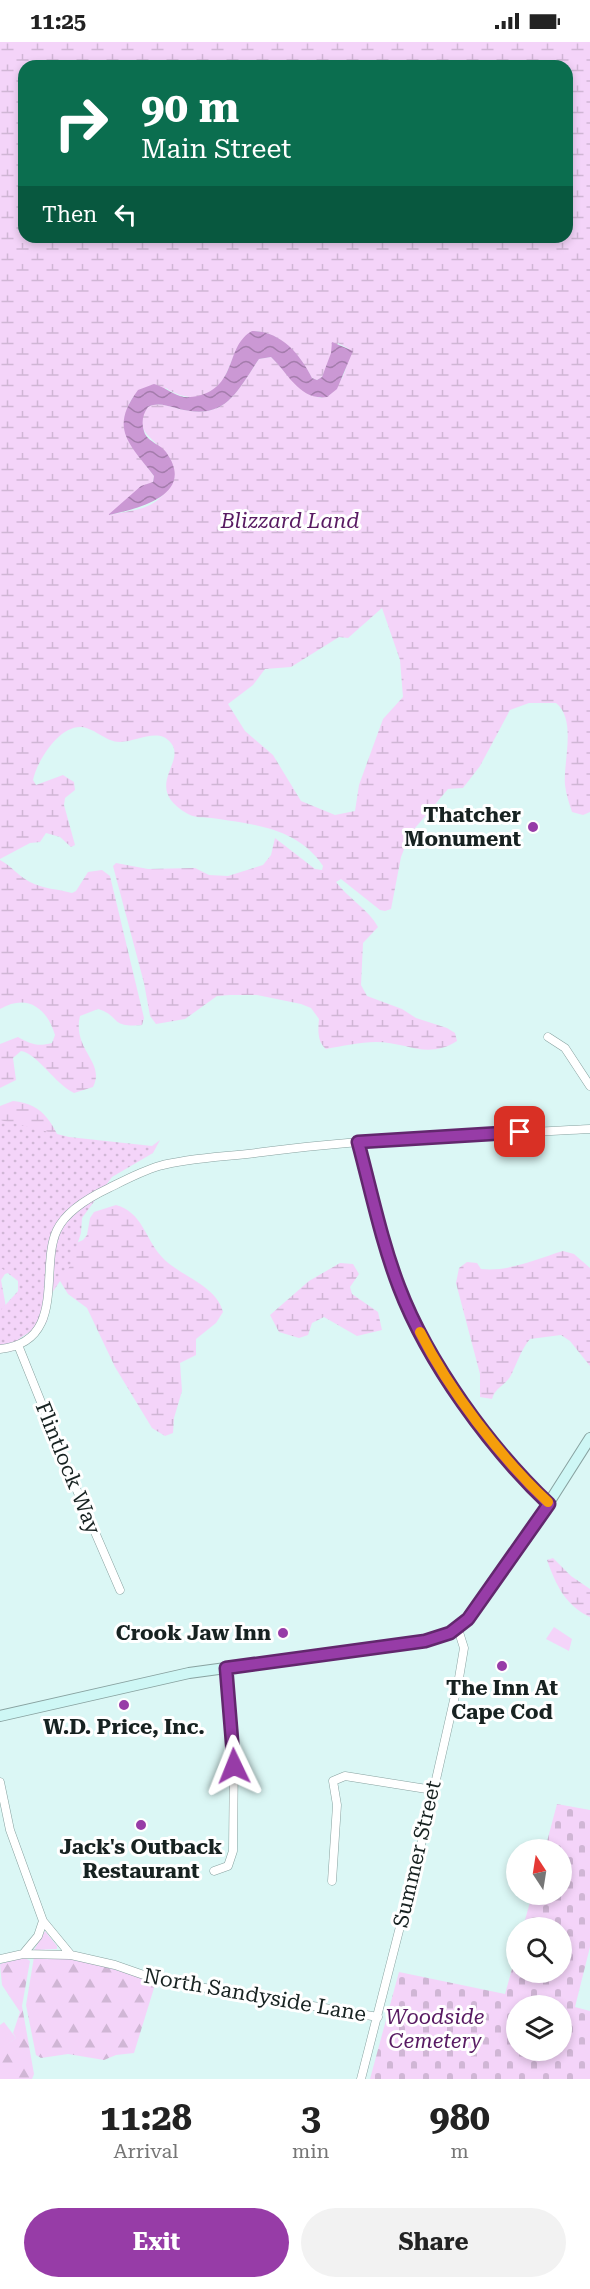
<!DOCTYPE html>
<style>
body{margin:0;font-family:"Roboto Serif",serif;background:#f2f2f2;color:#222;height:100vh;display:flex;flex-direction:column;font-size:22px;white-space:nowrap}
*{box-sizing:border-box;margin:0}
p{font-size:20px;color:#767676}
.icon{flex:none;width:33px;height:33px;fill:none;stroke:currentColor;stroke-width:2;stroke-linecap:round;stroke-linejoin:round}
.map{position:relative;height:2037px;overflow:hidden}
.panel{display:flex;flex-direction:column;background:#fff;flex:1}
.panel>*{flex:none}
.hud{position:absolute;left:18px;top:18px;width:555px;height:183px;border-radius:18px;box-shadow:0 3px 9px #0003;background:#0b6e4f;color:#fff;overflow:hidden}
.needle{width:39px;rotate:348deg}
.controls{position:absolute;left:506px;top:1797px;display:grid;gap:12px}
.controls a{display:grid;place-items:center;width:66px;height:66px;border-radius:50%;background:#fff;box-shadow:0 3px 9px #0003;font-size:30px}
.pin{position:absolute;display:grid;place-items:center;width:51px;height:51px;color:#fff;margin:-26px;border-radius:12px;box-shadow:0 3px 9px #0006}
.me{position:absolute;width:66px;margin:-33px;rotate:358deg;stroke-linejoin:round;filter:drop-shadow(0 0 4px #0008)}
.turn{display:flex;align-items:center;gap:21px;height:126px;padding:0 24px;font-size:27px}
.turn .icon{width:78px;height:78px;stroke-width:2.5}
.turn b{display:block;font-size:42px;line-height:51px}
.then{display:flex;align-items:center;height:57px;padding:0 24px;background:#0003;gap:12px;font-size:22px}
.eta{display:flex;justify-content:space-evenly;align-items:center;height:102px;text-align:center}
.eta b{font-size:36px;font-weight:700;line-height:42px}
.cta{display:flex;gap:12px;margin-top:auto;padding:12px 24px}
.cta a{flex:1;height:69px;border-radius:36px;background:#973ca7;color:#fff;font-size:24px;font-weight:700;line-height:69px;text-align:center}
.cta a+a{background:#f2f2f2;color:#222}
.status{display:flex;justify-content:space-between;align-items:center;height:42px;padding:0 30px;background:#fff;direction:ltr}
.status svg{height:16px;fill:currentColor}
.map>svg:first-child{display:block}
</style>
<div class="status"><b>11:25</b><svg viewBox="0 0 49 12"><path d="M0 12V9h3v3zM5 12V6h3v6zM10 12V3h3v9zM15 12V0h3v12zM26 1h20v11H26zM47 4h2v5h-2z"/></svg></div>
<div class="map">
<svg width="590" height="2037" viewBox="0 0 590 2037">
<defs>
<pattern id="forest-firs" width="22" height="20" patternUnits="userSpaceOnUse" patternTransform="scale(1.5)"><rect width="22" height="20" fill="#f4d4f9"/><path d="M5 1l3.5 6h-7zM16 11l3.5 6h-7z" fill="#d0b6d5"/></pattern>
<pattern id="wetland-marsh" width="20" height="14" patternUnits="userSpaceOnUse" patternTransform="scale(1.5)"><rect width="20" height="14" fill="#f4d4f9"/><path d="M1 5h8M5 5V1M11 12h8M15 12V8" fill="none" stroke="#d0b6d5"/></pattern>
<pattern id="cemetery-stones" width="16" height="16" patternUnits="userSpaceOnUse" patternTransform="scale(1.5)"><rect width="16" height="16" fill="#f4d4f9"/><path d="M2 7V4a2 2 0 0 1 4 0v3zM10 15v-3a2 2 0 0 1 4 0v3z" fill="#d0b6d5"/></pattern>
<pattern id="park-dots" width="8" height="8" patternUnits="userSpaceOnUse" patternTransform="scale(1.5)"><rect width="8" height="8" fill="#f4d4f9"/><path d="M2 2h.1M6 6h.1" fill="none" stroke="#d0b6d5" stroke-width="1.8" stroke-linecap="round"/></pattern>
<pattern id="water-waves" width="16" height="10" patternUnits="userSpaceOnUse" patternTransform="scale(1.5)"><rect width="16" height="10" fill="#cb98d4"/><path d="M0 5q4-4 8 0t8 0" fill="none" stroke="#a47cac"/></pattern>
</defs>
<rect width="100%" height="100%" fill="#dbf7f5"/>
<path fill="#f4d4f9" d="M554,1585l18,12 -3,12 -23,-12z
M45,1889l12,15v3l-23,1z
M4,1980l12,16 -16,12v-25z"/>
<path fill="url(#forest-firs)" d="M57,1914l35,7 61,18 1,7 -20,65 -18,2 -12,5 -36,-6 -27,4 -5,-3 -10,-50 8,-48z
M24,1915l6,4 -8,45 12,68 -2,5h-32v-30l16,-11 -3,-5 7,-21 -18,-27 -2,-21z"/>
<path fill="url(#wetland-marsh)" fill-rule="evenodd" d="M0,0h590v770l-7,3 -11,-3c-3,-9 -6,-18 -7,-27 -2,-24 12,-65 -9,-82h-27l-19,7 -30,56 -17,22 -15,1 -38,45 -9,23 -10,52 -6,2 -5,-1 -39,-31 -5,3c12,16 33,28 42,45l-15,16 -2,42 6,11 35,13 14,9 31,10 8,5 2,8c-30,19 -50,1 -81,1 -16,0 -34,4 -50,7 -9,-7 -8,-20 -7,-30l-8,-11 -10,-4 -44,-9h-27l-13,1 -32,23 -29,5 -6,-8 -6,-33 -31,-117 3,-3 32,6 47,-1 14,7 19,1 35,-11 8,-10 4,-17 40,31 7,1 1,-4c-24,-36 -64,-41 -104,-47 -9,-2 -23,0 -31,-5 -47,-27 -1,-51 -17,-71 -13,-16 -34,-1 -51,-1 -14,0 -24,-13 -38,-15 -23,-2 -45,34 -49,53l3,5 27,-10 11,7 1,8 -10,8 -1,7 11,40 -4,2 -11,-10 -14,-4 -6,9 -10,1 -30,16zM24,24h543v171h-543zM252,289c28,0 48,24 60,47l5,2 5,-3 16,-34 11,6c-2,24 -7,37 -28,49 -24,-6 -33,-25 -50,-41l-12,2c-24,35 -34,63 -83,49 -10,-2 -18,-6 -28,-1 -27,34 43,38 21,79 -4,8 -11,15 -19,19 -12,6 -29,7 -41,10l44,-33 1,-6 -16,-21 -9,-51 4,-7 33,-9c14,10 38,15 52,-1 9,-10 12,-26 19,-37 4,-7 10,-13 15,-19zM382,566l18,52 3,37 -20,22 -24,66 -4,26 -20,4 -34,-14 -28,-46 -28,-24 -17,-27 25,-19 12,-16 26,-2 48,-30 9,1z
M0,818c13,7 18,16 30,22 13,7 28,7 42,11l4,-2 12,-19 14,-2 8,6 34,142 -2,7c-33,3 -21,-9 -44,-16l-18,7c-8,34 26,46 13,71l-19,6c-19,-9 -36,-39 -53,-42l-8,7 3,22 -16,8v-44l18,-7c12,7 20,10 34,6l3,-8c-8,-27 -28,-42 -55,-26z
M13,1059c33,3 39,24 53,50l-52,120 -9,3 -4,6 5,27 -6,20v-221z
M116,1163c26,7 29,33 45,51 17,20 55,28 62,56l-7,11 -20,16v16l-16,8 2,28 -8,27 -1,15 -8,3 -13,-8 -37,-61 -28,-59 -19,-14 -11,-18 19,-33 7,-3 4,-5 3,-17 4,-6z
M563,1209l11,3 16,14v98l-20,-25 -9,-6 -31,4c-10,12 -13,25 -20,38 -6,9 -15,11 -18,22l-12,-2v-23l-24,-91 3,-15 8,-6 10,1 4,6c28,3 55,-10 82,-18z
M340,1221l13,1 6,10 -9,13 2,7 26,18 4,18 -25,6 -33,-19 -12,6 -4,12 -9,3 -20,-6 -9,-17 39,-34z
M553,1516l18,18 19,13v28c-25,-12 -34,-32 -43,-57z"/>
<path fill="url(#cemetery-stones)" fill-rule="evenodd" d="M557,1762l33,6v137l-15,60 15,4v68h-220l29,-107 106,22 11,-39v17h45v-44l-38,-1 9,-32 29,-1v-44l-16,-1zM516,1964h45v44h-45z"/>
<path fill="url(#park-dots)" d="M0,1078l69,17 83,9 8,-6 -7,13 -41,24 -30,41 -1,15 -11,33 -20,30 -3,26 -27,16 -6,13 -14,2v-42l18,-20v-10l-18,-14z"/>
<path fill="url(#water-waves)" d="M252,289c29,0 48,23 60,47l5,2 5,-3 9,-24 1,-11 21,9 -16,38 -10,8c-27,4 -39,-24 -56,-40l-12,2c-24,36 -35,63 -83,49 -10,-2 -18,-6 -28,-1 -6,8 -7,17 -3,27 4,8 16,11 21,18 31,43 -28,57 -58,63l33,-29 12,-4 1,-6c-25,-33 -45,-47 -16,-86l16,-6c10,3 17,9 26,12 6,2 12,1 18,0 40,-10 27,-50 54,-65z"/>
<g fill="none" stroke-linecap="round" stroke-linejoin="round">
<defs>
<path id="street" d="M548,995l17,11 25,38
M359,1099c12,49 22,99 40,146 30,77 90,159 150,217
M18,1303l54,134 48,111
M0,1307c68,-7 39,-82 57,-119 9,-19 33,-33 52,-42 16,-8 33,-17 50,-22 34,-9 69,-9 104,-14 108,-14 218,-17 327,-23
M0,1740l10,48 33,91 28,34 44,10 43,15 220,37
M214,1829l14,-5 5,-15 1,-96 -8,-88
M332,1839l5,-76 -4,-24 12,-5 88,14
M23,1912l15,-18 5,-15
M0,1917l23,-5 47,1
M361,2037l62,-242 36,-159 5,-30 -6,-19"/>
<path id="secondary" d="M0,1674l189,-43 236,-32 25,-8 18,-14 61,-85 61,-96"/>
</defs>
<use href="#street" stroke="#88a2a0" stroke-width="9"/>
<use href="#secondary" stroke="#88a2a0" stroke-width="12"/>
<use href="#street" stroke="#fff" stroke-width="8"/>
<use href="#secondary" stroke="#cef7f5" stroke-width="10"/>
</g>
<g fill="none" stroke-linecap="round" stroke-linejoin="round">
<defs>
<path id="route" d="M234,1724l-8,-98 199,-27 25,-8 18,-14 81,-115c-59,-56 -121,-141 -150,-217 -18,-47 -28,-97 -41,-145l162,-10"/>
</defs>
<use href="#route" stroke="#62276d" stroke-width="15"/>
<use href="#route" stroke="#973ca7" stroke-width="10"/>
<path stroke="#f59e0b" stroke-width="10" d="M420,1290c29,58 80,125 128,170"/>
</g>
<g fill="#973ca7" stroke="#fff" stroke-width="2">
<circle cx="533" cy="785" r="6"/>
<circle cx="283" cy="1591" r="6"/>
<circle cx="502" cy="1624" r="6"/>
<circle cx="124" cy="1663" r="6"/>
<circle cx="141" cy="1783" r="6"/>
</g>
<g text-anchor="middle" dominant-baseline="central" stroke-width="6" stroke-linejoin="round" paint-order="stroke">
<g font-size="21" font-style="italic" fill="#581a62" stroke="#fff">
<text x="290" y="479">Blizzard Land</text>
<text x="435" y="1975">Woodside<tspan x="435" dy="24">Cemetery</tspan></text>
</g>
<g font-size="21" font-weight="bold" fill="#172221" stroke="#fff">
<text x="521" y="773" text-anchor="end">Thatcher<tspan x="521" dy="24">Monument</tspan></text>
<text x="271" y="1591" text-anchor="end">Crook Jaw Inn</text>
<text x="502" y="1646">The Inn At<tspan x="502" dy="24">Cape Cod</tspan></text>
<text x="124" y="1685">W.D. Price, Inc.</text>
<text x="141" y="1805">Jack's Outback<tspan x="141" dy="24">Restaurant</tspan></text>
</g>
<g font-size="21" fill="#172221" stroke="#fff">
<text transform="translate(68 1426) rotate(68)">Flintlock Way</text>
<text transform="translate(417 1812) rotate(-77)">Summer Street</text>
<text transform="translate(255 1953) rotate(10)">North Sandyside Lane</text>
</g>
</g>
</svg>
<div class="controls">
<a><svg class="needle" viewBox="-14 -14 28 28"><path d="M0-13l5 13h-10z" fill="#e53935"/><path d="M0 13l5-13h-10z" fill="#767676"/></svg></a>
<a><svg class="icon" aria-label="search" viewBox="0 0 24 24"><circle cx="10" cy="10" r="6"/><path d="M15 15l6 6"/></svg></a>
<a><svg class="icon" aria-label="layers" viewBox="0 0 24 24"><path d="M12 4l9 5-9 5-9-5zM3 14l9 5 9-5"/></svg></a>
</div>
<div class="pin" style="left:520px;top:1090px;background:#d93025"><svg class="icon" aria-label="arrive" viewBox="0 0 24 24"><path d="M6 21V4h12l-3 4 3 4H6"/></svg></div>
<svg class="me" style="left:234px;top:1724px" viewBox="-20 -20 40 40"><path d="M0-17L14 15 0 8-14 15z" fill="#973ca7" stroke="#fff" stroke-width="4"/></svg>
<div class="hud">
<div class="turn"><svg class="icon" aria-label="right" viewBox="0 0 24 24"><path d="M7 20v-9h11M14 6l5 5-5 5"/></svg><div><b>90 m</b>Main Street</div></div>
<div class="then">Then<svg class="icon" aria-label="left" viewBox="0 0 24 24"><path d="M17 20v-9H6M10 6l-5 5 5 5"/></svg></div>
</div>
</div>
<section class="panel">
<div class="eta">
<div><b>11:28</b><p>Arrival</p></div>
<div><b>3</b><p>min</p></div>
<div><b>980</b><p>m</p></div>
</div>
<div class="cta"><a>Exit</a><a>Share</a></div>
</section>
